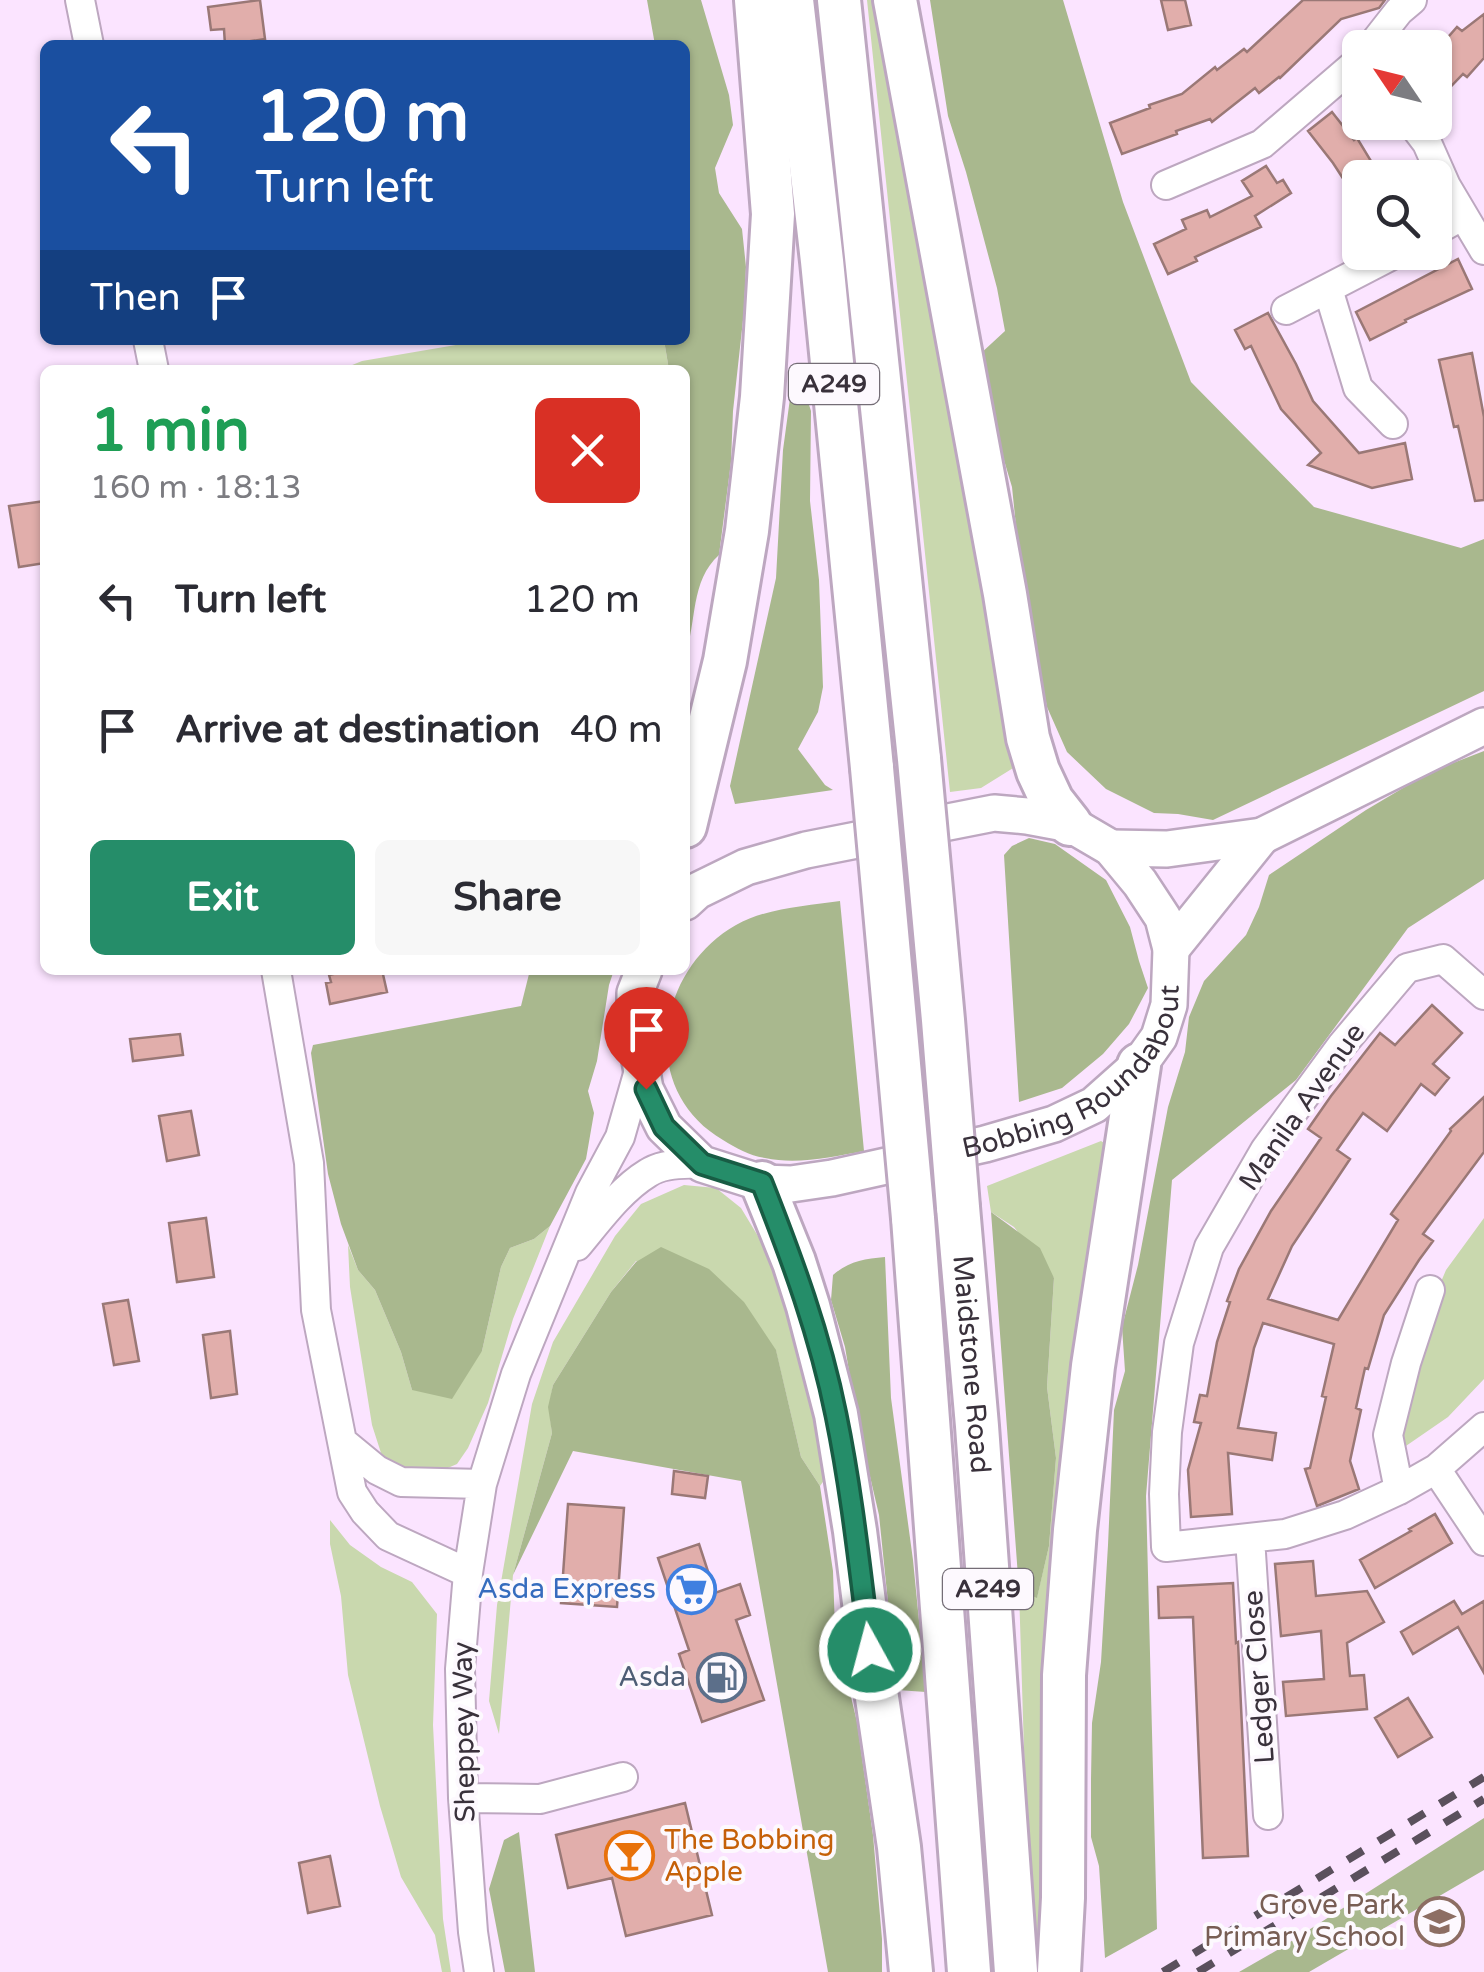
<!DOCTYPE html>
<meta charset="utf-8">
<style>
body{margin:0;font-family:"Varela Round",sans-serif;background:#f7f7f7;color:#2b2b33;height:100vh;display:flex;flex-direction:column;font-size:38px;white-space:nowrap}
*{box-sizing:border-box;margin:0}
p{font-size:32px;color:#7c7c81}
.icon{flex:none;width:55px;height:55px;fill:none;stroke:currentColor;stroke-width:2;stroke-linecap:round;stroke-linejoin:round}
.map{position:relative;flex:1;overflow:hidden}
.side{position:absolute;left:40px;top:365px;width:650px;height:610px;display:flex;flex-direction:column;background:#fff;border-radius:15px;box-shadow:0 2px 8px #0004}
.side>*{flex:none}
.banner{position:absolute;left:40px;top:40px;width:650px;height:305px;border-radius:15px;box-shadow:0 2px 8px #0004;background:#1a4fa0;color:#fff;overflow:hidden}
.needle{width:65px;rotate:305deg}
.buttons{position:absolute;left:1342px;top:30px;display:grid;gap:20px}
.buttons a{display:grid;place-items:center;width:110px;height:110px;border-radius:15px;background:#fff;box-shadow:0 2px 8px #0004;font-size:50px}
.pin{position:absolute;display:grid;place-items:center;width:85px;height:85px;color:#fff;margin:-102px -42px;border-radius:50% 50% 50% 0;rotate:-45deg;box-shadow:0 0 10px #0007}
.pin .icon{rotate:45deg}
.me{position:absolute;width:110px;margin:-55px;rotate:353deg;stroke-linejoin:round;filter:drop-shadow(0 0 8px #0008)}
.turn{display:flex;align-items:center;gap:35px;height:210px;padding:0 50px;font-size:45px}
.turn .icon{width:130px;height:130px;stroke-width:2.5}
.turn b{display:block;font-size:70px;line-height:85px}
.then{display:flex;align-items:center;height:95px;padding:0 50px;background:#0003;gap:20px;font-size:38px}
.round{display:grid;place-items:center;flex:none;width:105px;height:105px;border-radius:15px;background:#f7f7f7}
.headline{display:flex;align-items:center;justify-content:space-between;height:170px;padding:0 50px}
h1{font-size:60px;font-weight:800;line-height:75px;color:#1e9e55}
.cta{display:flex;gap:20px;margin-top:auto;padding:20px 50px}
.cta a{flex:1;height:115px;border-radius:15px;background:#258d69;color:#fff;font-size:40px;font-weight:800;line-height:115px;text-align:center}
.cta a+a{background:#f7f7f7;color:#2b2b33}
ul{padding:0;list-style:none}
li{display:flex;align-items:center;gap:30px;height:130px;padding:0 50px}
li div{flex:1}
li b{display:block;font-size:38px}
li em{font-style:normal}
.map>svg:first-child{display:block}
</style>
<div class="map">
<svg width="1484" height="1972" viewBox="0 0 1484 1972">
<rect width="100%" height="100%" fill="#fbe4ff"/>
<path fill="#c9d8ae" d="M867,0h16l138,763 -40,25 -31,4z
M485,340h179l5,30h-329l22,-9z
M1101,1141l8,5 -61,826h-17l-12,-382 18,7 12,-51 7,-88 -9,-71 7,-109 -40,-51 -23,-15 -4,-26z
M684,1185l32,3 25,20 35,58 33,111 16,102 -5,7 -19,-29 -25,-106 -140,-90 -25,31 -58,93 -4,22 3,26 -39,142 -14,159 -10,-33 8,-96 35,-201 21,-62 62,-106 26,-32z
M1484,1218v161l-36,38 -45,31 -9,-18 35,-120 17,-40z
M550,1226l-37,93 -25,84 -20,45 -11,16 -14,6 -23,1 -24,-3 -15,-15 -9,-28 -22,-138 -2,-42 10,25 17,20 26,62 11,38 70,-39 19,-84 9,-19 24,-9z
M330,1520l20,25 31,22 31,15 25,32 -4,111 10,194 8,53h-9l-7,-37 -34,-58 -21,-71 -32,-131 -7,-79 -11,-52z"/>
<path fill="#a9b88e" d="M647,0h54l28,95 4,30 -18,43 4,25 23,36 4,38 -2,44 -11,100 -2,51 -12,93c-29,26 -22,67 -34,101v-286h-16l-5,-30h21v-295h-30z
M930,0h133l60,202 68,180 123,125 147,41 23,-9v152l-271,129 -35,-6 -24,-1 -48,-24 -39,-37 -20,-45 -26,-132 -9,-88 -28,-94 -5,-38 26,-24 -8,-43 -31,-116 -18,-56z
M794,369l5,5 12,37 -1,90 9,79 4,107 -5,25 -20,37 27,36 8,5 -98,14 -5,-18 46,-208 7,-128z
M1484,751v128l-76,49 -112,152 -124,100 -26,316 11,433 -52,29 -6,-92 -8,-29v-58l1,-56 9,-61 7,-117 6,-135 11,-39 -3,-44 16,-62 30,-158 17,-55 4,-35 15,-36 42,-46 13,-28 10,-32 97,-65 64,-38z
M1029,838l26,6 51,36 24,47 9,34 9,27 -19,36 -26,30 -41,34 -43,14 -15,-247 8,-9z
M840,901l24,250c-32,6 -67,14 -99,7 -15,-2 -29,-10 -42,-18 -85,-49 -68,-169 13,-215 30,-17 70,-19 104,-24z
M530,970h84l-5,15 -12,76 -9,30 6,22 -8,46 -36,67 -16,13 -24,9 -9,19 -19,84 -30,48 -40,-9 -11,-38 -26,-62 -17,-20 -17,-46 -13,-50 -17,-121 2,-8 208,-39z
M991,1212l49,36 14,30 -7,109 9,71 -7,88 -12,52 -18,-8z
M661,1247l48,22 35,33 32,48 25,107 19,29 13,85 2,59 22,92 16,113 9,104v33h-54l-87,-491 -168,-30 -60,124 39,-142 -4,-26 5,-22 58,-93 25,-30z
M885,1257l6,141 22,162 13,132 -29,-2 -18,-175 -21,-90 -13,-78 -14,-47 2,-25c16,-14 31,-16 52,-18z
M1484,1818v52l-175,102h-70l40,-23z
M519,1832l16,140h-30l-16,-83 15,-49z"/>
<path fill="#e1aeab" stroke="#9a7876" stroke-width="2.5" d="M260,0l5,39 -20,3 1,3h-21l-1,-16 -13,1 -3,-23z
M1161,0h24l6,25 -23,5z
M1303,0h82l-6,8 -38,11 -61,59 -1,-1 -20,16 -4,-5 -43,34 -2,-3 -34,12 1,3 -55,20 -12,-31 40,-15 -1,-3 33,-11 33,-27 2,3 27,-21 3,3z
M1484,14v44l-17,19 -4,-3 -28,29v-51l22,-25 5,4z
M1332,112l22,28 3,-2 17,28 -11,12h-8l-9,5 -13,-20 -25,-32z
M1266,166l11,17 6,-3 8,13 -36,23 6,11 -66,30 2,4 -29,13 -14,-30 32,-15 -4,-9 25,-10 3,7 42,-21 -10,-15z
M1458,259l14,30 -67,31 1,2 -36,18 -14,-28z
M1268,313l28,51 17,37 46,52 46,-10 7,36 -40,9 -64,-23 13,-12 -40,-44 -30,-63 -6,3 -10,-19z
M1472,353l12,64v83l-9,1 -17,-75 -4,1 -15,-67z
M45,501v62l-26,4 -10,-61z
M336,970h46l5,22 -57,12 -4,-21 5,-1 -2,-7 8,-2z
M1432,1005l30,28 -29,31 16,14 -14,17 -14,-11 -34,47 -24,-18 -26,37 13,9 -58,87 -24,53 70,21 60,-100 -7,-6 60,-83 -1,-2 34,-32v55l-61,82 10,7 -14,19 -35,55 -16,54 -3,-1 -9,40 5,2 -11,51 9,28 -42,17 -12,-37 5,-1 16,-71 -4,-1 12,-52 -71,-21 -9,25 -16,80 38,5 -4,27 -44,-7 4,61 -41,3 -3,-47 13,-47 -7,-1 6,-27 7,1 10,-54 13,-40 -3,-1 12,-32 32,-58 50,-73 -13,-9 23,-33 49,-63 15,12z
M180,1034l3,21 -50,6 -3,-22z
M191,1111l8,44 -32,6 -8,-45z
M206,1218l8,59 -37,5 -8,-59z
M128,1300l11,61 -25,4 -11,-61z
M230,1331l7,63 -26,4 -8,-63z
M674,1471l34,5 -3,22 -33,-4z
M568,1504l56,4 -7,99 -56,-4z
M1435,1514l17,29 -77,45 -15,-28 51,-29 -2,-2z
M699,1544l16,49 25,-9 10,31 -14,5 28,80 -62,22 -23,-68 10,-4 -31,-92z
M1313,1561l3,35 51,-5 17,31 -37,21 3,33 14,-1 3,34 -81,7 -3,-34 41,-3 -3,-48 -40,5 -6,-72z
M1233,1583l3,60 2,-1 10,214 -45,2 -10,-241 -34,1 -1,-31z
M1454,1601l8,13 22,-13v72l-26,-46 -45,27 -12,-22z
M1408,1698l24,39 -34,20 -23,-39z
M685,1803l27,112 -86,21 -14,-58 -44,10 -12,-53z
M330,1856l10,50 -32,7 -9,-50z"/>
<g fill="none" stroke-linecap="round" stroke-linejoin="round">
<defs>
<path id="minor" d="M80,0l9,45
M1370,48l29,-37 13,-11
M1411,122l16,21 19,43 38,64
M1166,185l96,-41 98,-84
M1435,231l28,-16
M1328,289l30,99 35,36
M1286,310l112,-58
M148,340l6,30
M276,970l33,193 7,147 36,182 13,20 23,24 80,37
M1484,995l-41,-36 -36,9 -65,77 -77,105 -56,97 -30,96 -12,89 -3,62 2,53 119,-13 60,-19 54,-25 37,-21 48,-42
M577,1246c21,-25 43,-56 71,-73 15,-10 37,-10 54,-9
M343,1442l34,28 24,12 81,2
M1436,1469l48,72
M1399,1490l-11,-55 18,-72 24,-73
M1250,1538l18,277
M463,1798l77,1 83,-22
M479,1972l-6,-40 -10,-134 -3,-129 8,-96 14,-89 34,-110 74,-181 30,-56 20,-70"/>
<g id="major">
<path d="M1111,848l56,1 95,-13 222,-110"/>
<path d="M1171,949l91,-113"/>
<path id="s1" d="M644,970l-9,23v39l10,57 19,38 38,37 60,19 29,1 41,-6 153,-34 69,-20 40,-19 45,-40 20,-28 10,-32 2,-56 -8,-31 -23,-35 -29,-35 -41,-24 -43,-8 -33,-3 -188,37 -60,17 -49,24 -12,11"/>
</g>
<g id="highway">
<path d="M792,0l30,261 50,507"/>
<path d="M839,0l80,759"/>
<path d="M895,0l110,594 23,144 10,33 14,30 18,23"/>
<path d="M685,826l40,-165 22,-130 15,-134 11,-183 -17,-214"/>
<path d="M762,1183l32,79 14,44 28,108 19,117 15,119 29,197 12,125"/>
<path id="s2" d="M958,1207l19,219 39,546"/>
<path d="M913,1218l56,754"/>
<path d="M1059,1972l4,-74 1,-223 11,-145 18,-164 46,-301"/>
</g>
</defs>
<use href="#minor" stroke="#bda7c0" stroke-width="32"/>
<use href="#major" stroke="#bda7c0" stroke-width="40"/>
<use href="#highway" stroke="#bda7c0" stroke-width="48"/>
<use href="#minor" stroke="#fff" stroke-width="28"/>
<use href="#major" stroke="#fff" stroke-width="35"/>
<use href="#highway" stroke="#fff" stroke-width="42"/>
<path stroke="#5a505c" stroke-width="8" stroke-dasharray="18 18" stroke-linecap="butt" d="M1163,1972l321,-195
M1198,1972l286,-173"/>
<defs>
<path id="highway-bridge" d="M919,759l24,261 15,187
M872,768l41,450"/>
</defs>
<use href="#highway-bridge" stroke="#bda7c0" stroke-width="48" stroke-linecap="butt"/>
<use href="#highway-bridge" stroke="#fff" stroke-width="42"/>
</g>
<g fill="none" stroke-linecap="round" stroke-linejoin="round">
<defs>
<path id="route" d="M646,1089l18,38 38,37 60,19c30,76 58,152 74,232 16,78 24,156 34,235"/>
</defs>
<use href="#route" stroke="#185c44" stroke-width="25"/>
<use href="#route" stroke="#258d69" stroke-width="18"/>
</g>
<defs>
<symbol id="supermarket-ring" viewBox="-11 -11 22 22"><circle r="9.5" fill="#fdf9fe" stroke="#3f7fe0" stroke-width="1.5"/><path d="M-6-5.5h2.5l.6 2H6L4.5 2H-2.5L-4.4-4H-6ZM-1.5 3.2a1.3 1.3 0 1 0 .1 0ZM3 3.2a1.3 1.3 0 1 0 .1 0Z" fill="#3f7fe0"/></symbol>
<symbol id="fuel-ring" viewBox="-11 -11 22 22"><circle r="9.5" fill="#fdf9fe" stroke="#5c6f8a" stroke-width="1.5"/><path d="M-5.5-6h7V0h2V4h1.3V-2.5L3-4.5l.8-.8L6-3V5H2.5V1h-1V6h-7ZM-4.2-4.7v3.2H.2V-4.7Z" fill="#5c6f8a"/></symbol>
<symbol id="bar-ring" viewBox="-11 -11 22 22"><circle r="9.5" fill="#fdf9fe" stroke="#e8710a" stroke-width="1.5"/><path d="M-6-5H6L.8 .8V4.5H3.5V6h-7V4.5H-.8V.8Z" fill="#e8710a"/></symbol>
<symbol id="school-ring" viewBox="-11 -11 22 22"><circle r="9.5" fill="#fdf9fe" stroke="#8d6e63" stroke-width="1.5"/><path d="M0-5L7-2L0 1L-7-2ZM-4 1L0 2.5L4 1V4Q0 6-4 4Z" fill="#8d6e63"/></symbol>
</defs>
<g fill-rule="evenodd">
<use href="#supermarket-ring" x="664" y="1562" width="55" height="55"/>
<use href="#fuel-ring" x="694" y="1650" width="55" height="55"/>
<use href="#bar-ring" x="602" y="1828" width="55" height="55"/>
<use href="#school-ring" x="1412" y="1894" width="55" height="55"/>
</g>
<g text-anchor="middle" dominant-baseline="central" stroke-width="8" stroke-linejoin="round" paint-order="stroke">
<g fill="#fdf9fe" stroke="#746d76" stroke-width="2.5">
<rect x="789" y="364" width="90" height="40" rx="8"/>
<rect x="943" y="1569" width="90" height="40" rx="8"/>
</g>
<g font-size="25" font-weight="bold" fill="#39313b">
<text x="834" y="384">A249</text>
<text x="988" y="1589">A249</text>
</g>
<g font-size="28" fill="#39313b" stroke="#fdf9fe">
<text stroke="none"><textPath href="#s1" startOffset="628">Bobbing Roundabout</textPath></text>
<text transform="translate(1302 1107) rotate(-55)">Manila Avenue</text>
<text stroke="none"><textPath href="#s2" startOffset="158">Maidstone Road</textPath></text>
<text transform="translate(1259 1677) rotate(-94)">Ledger Close</text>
<text transform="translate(464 1732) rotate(-91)">Sheppey Way</text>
</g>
<g font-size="28" fill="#366cbe" stroke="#fdf9fe" text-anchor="end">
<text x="656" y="1589">Asda Express</text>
</g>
<g font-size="28" fill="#4e5e75" stroke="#fdf9fe" text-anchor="end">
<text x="686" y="1677">Asda</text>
</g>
<g font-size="28" fill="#c56008" stroke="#fdf9fe" text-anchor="start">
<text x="664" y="1840">The Bobbing<tspan x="664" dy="32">Apple</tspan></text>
</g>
<g font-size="28" fill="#785e54" stroke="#fdf9fe" text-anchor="end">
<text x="1405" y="1905">Grove Park<tspan x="1405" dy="32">Primary School</tspan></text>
</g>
</g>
</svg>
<div class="buttons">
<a><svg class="needle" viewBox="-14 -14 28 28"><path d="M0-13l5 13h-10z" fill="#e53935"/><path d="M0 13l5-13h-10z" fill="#7c7c81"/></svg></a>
<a><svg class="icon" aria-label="search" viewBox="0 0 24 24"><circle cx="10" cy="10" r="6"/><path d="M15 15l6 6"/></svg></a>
</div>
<div class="pin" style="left:646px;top:1089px;background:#d93025"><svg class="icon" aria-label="arrive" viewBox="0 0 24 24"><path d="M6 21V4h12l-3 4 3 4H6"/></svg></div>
<svg class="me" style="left:870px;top:1650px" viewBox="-20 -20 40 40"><circle r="17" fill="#258d69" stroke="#fff" stroke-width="3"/><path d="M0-11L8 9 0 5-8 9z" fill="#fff"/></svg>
<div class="banner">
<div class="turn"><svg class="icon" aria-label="left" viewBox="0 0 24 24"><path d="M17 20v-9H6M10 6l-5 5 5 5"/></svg><div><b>120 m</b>Turn left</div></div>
<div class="then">Then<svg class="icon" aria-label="arrive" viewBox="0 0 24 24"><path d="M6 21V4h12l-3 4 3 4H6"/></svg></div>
</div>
<section class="side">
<div class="headline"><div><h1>1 min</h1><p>160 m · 18:13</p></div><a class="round" style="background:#d93025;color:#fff"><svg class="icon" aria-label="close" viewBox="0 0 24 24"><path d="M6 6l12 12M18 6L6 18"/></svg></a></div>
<ul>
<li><svg class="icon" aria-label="left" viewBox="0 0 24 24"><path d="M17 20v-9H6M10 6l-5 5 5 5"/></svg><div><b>Turn left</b></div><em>120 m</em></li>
<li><svg class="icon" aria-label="arrive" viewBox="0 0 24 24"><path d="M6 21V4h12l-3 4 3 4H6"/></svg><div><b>Arrive at destination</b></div><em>40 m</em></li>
</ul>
<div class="cta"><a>Exit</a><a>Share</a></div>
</section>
</div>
